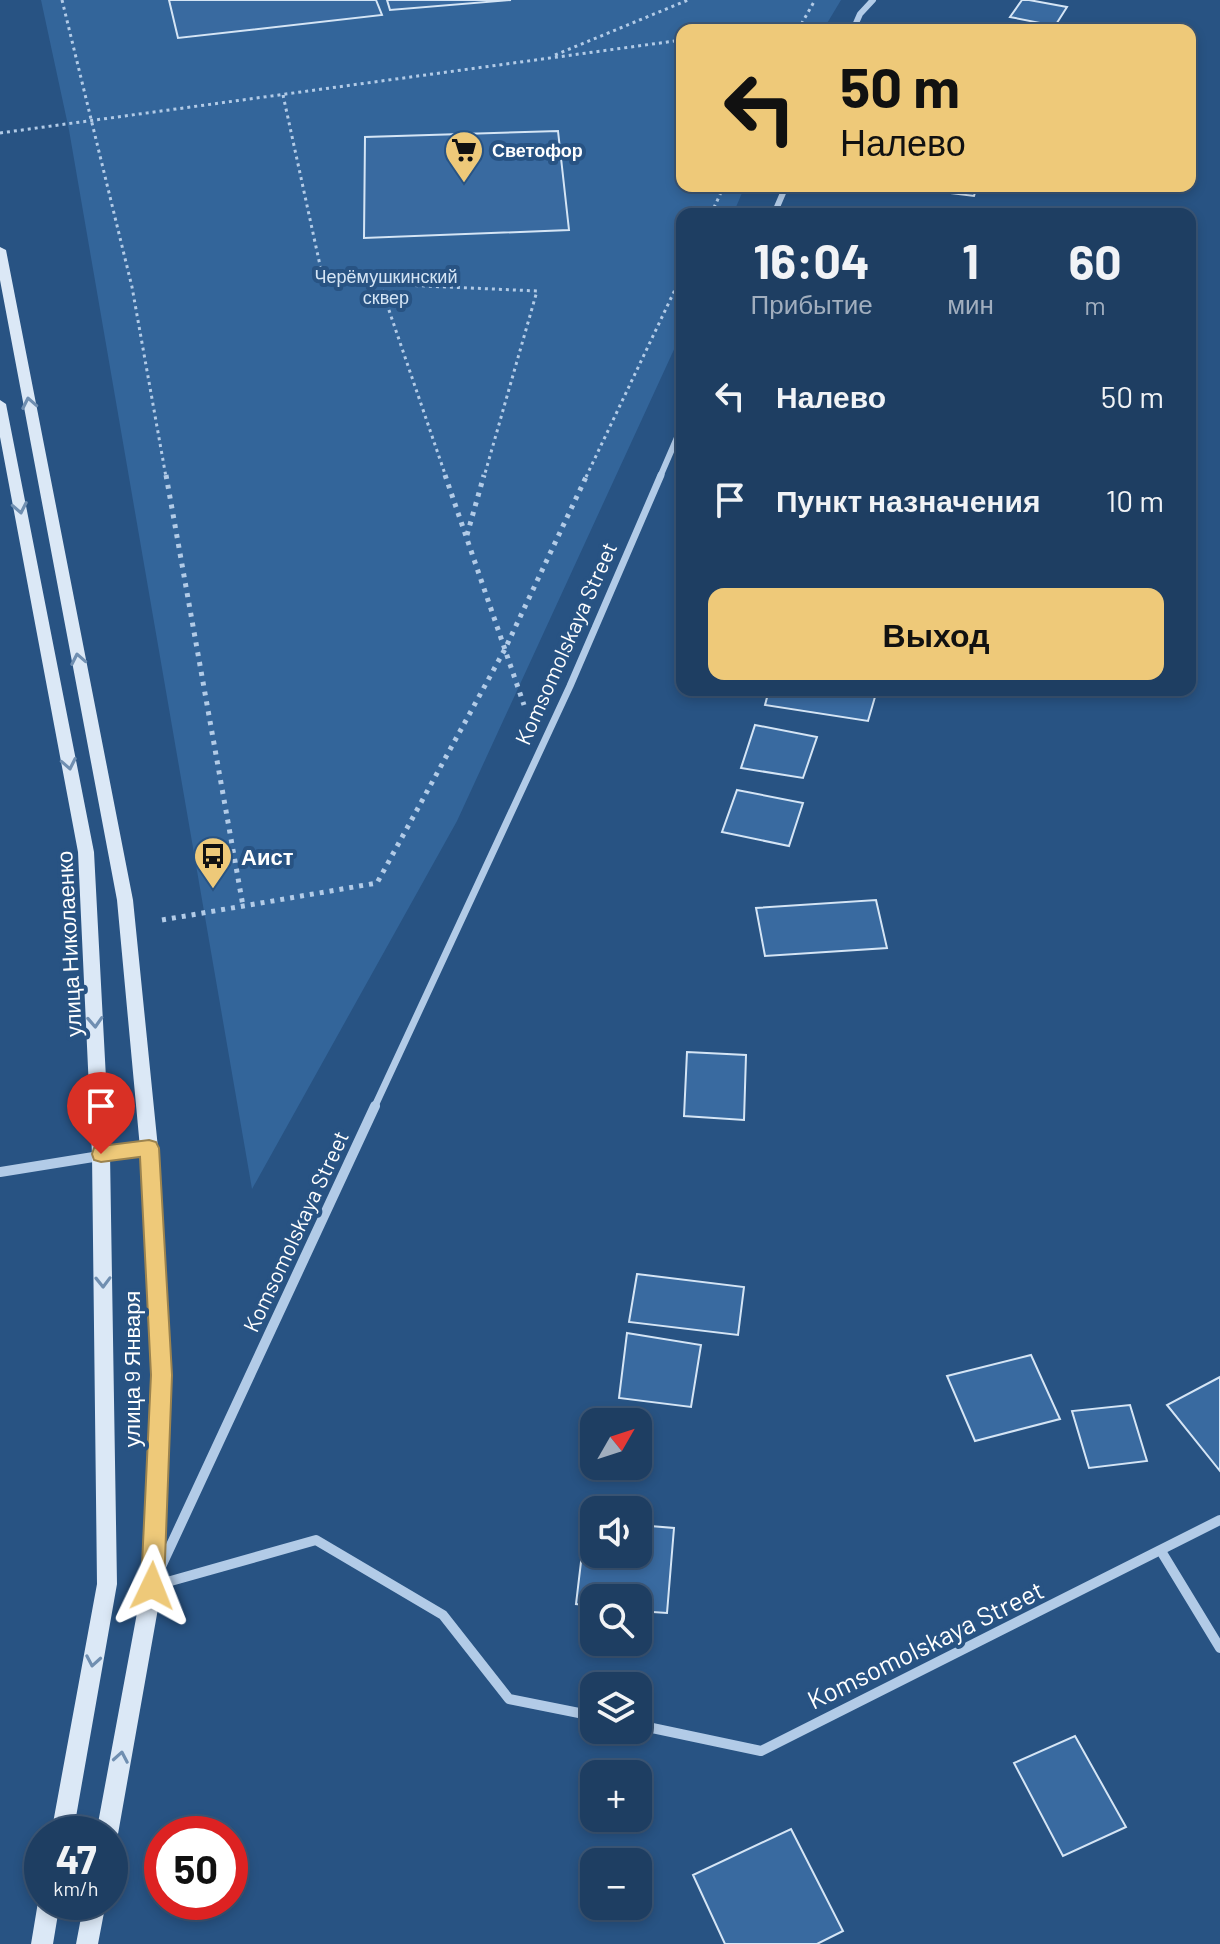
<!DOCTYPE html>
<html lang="ru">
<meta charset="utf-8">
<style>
body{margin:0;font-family:Barlow,sans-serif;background:#2b496b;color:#f1f3f6;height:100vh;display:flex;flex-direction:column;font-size:30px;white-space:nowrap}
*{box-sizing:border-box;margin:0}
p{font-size:26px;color:#a1aebe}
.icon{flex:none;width:44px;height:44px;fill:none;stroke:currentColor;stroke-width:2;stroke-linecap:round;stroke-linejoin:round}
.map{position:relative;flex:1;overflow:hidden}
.side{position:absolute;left:676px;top:208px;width:520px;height:488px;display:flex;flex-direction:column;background:#1e3e62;border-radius:16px;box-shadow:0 4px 12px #0003,0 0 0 2px #3c5777}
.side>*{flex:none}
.hud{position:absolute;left:676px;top:24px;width:520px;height:168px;border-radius:16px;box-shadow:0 4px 12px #0003,0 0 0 2px #3c5777;background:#eec979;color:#111;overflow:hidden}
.needle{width:52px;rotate:51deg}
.tools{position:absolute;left:580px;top:1408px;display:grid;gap:16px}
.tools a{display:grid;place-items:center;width:72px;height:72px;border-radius:16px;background:#1e3e62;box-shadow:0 4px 12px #0003,0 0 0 2px #3c5777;font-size:40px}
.speed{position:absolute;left:24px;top:1816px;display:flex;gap:16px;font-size:40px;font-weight:700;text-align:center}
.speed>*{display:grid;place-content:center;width:104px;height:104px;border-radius:50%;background:#1e3e62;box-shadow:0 4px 12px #0003,0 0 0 2px #3c5777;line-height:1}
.speed small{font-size:20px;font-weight:400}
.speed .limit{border:12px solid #d22;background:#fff;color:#111}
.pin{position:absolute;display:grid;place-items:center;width:68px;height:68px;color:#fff;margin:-82px -34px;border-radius:50% 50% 50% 0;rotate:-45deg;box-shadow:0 0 8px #0007}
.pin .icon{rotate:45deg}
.me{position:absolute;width:88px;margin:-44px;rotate:2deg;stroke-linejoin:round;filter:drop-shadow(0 0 6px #0008)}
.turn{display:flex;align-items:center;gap:28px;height:168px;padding:0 32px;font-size:36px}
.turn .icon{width:104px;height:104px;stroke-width:2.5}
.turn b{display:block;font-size:56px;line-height:68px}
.eta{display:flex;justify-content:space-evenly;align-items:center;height:136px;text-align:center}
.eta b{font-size:48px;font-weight:700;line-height:56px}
.primary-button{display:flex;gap:16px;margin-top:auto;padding:16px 32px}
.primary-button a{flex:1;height:92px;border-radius:16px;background:#eec979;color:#111;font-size:32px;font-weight:700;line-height:92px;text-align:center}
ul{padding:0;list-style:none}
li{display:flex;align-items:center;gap:24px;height:104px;padding:0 32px}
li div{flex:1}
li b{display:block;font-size:30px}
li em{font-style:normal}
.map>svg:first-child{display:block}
</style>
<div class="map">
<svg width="1220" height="1944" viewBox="0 0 1220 1944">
<rect width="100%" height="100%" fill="#285383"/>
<path fill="#33659a" d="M41,0h800l-18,30h-141v156h63l-12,28h-51v117l-5,12 -220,478 -205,368 -183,-1059z"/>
<path fill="#396aa0" stroke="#d5e5f5" stroke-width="2" d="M169,0h207l6,15 -204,23z
M387,0h124l-121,10z
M1022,0h7l38,7 -12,19 -45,-9z
M558,131l11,99 -205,8 1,-101z
M926,186h51l-3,10 -49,-6z
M769,690h108l-9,31 -103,-16z
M755,725l62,12 -14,41 -62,-10z
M737,790l66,13 -14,43 -67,-14z
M876,900l11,48 -122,8 -9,-48z
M687,1052l59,3 -2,65 -60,-4z
M637,1274l107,13 -6,48 -109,-13z
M627,1333l74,12 -10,62 -72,-9z
M1031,1355l29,64 -85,22 -28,-65z
M1220,1377v94l-53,-66z
M1130,1405l17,56 -58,7 -17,-57z
M586,1520h8v34h44v-29l36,3 -7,85 -29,-2v-13h-44v8l-18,-2z
M1075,1736l51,91 -63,29 -49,-93z
M791,1829l52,102 -26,13h-92l-32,-69z"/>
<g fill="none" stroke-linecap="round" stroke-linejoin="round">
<path stroke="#b2cbe7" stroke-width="3" stroke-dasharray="3 4" stroke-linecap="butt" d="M62,0l70,287 34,190
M757,30l43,-6
M798,30l17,-30
M555,55l133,-55
M283,95l40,184 57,5 66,193
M0,133l682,-93
M711,214l13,-28
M380,284l157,7 -53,186
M586,477l96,-202"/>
<path stroke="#b2cbe7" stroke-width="5" stroke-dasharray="4 6" stroke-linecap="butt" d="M166,475l77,431
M445,475l79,230
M467,535l17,-60
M162,920l215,-37 128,-234 82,-174"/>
<path stroke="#b2cbe7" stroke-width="6" d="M853,30l7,-16 13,-14
M774,214l12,-28
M660,477l22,-51"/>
<path stroke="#b2cbe7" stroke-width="7" d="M374,1108l196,-422 91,-211"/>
<path stroke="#b2cbe7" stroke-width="10" d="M0,1172l149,-24
M1161,1551l59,97
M159,1571l216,-465
M153,1586l163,-46 127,75 66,84 85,17
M638,1725l123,26 459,-231"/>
<path fill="#dbe8f6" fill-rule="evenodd" d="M0,247l6,3 127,650 25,248 12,227 -8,211 -44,248 -3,8 -5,2v-10h-14l46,-248 10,-211 -12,-227 -23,-248 -117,-620z
M0,400l6,4 88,448 16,302 7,430 -44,250h-22l46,-250 -5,-430 -14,-302 -78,-415z
M42,1894v8h18l-7,42h-22l7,-42z
M84,1902h22l-8,42h-22z"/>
</g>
<defs><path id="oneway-chevron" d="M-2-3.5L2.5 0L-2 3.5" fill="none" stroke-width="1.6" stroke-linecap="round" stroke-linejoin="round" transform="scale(2)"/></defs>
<g stroke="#708fb1">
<use href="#oneway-chevron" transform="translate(29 403) rotate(-101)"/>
<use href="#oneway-chevron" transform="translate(20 508) rotate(79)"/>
<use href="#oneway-chevron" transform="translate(78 659) rotate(-101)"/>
<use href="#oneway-chevron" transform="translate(69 764) rotate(79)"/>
<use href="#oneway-chevron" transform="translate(95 1022) rotate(87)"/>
<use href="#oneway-chevron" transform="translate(103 1282) rotate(89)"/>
<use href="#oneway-chevron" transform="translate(93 1661) rotate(100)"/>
<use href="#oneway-chevron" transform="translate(121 1757) rotate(-80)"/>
</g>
<path fill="#eec979" stroke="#9b834f" stroke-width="2" d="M149,1140l7,2 3,6 13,227 -8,211 -4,8 -8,3 -8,-3 -3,-8 10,-211 -11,-218 -39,5 -7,-2 -2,-6 2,-6 7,-2z"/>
<defs>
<symbol id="supermarket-pin" viewBox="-11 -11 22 30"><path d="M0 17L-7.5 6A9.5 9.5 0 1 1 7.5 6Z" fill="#eec979" stroke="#285383"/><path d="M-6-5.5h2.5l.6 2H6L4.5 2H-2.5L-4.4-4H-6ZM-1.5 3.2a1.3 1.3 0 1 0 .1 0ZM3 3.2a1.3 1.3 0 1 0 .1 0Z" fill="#111"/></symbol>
<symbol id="bus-pin" viewBox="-11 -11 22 30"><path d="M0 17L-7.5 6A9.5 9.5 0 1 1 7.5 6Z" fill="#eec979" stroke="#285383"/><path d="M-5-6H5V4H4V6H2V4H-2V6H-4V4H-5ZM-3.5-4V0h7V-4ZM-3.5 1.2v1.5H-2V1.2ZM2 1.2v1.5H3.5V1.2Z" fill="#111"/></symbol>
</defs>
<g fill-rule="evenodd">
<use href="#supermarket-pin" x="442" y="128" width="44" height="60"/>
<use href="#bus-pin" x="191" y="834" width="44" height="60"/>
</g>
<g text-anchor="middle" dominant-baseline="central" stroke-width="8" stroke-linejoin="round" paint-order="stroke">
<g font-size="18" font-weight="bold" fill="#fff" stroke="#285383" text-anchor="start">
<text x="492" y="150">Светофор</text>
</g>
<g font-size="18" fill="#d5e5f5" stroke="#285383">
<text x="386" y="276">Черёмушкинский<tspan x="386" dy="21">сквер</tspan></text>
</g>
<g font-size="22" fill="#fff" stroke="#285383">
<text transform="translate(565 643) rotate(-66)">Komsomolskaya Street</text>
<text transform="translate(68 944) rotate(-93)">улица Николаенко</text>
<text transform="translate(295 1231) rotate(-65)">Komsomolskaya Street</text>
<text transform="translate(131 1369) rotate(-90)">улица 9 Января</text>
</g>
<g font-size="22" font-weight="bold" fill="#fff" stroke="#285383" text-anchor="start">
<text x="241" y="856">Аист</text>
</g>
<g font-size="26" fill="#fff" stroke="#285383">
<text transform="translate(925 1644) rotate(-26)">Komsomolskaya Street</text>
</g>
</g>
</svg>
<div class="tools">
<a><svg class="needle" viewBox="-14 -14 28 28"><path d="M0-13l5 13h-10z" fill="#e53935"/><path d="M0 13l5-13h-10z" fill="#a1aebe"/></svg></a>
<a><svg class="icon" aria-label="sound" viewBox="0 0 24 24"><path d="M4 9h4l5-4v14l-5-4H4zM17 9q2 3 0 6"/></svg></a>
<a><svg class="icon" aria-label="search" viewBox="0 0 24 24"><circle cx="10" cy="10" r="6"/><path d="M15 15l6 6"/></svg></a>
<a><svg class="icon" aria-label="layers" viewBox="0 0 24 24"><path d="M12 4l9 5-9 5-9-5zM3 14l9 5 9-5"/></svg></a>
<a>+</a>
<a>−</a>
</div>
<div class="speed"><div>47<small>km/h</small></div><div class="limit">50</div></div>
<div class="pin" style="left:101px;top:1154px;background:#d93025"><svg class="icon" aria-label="arrive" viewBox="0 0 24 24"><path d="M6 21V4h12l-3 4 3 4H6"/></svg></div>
<svg class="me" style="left:152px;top:1586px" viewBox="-20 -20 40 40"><path d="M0-17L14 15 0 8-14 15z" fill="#eec979" stroke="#fff" stroke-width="4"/></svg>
<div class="hud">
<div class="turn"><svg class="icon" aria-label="left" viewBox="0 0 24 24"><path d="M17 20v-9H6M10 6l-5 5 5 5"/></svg><div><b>50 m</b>Налево</div></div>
</div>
<section class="side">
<div class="eta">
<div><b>16:04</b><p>Прибытие</p></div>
<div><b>1</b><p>мин</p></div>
<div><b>60</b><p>m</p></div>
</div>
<ul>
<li><svg class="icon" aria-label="left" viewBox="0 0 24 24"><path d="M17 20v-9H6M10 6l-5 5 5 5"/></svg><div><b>Налево</b></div><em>50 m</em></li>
<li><svg class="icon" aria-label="arrive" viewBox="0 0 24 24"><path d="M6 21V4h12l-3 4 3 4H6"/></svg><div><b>Пункт назначения</b></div><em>10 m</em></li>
</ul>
<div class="primary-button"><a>Выход</a></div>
</section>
</div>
